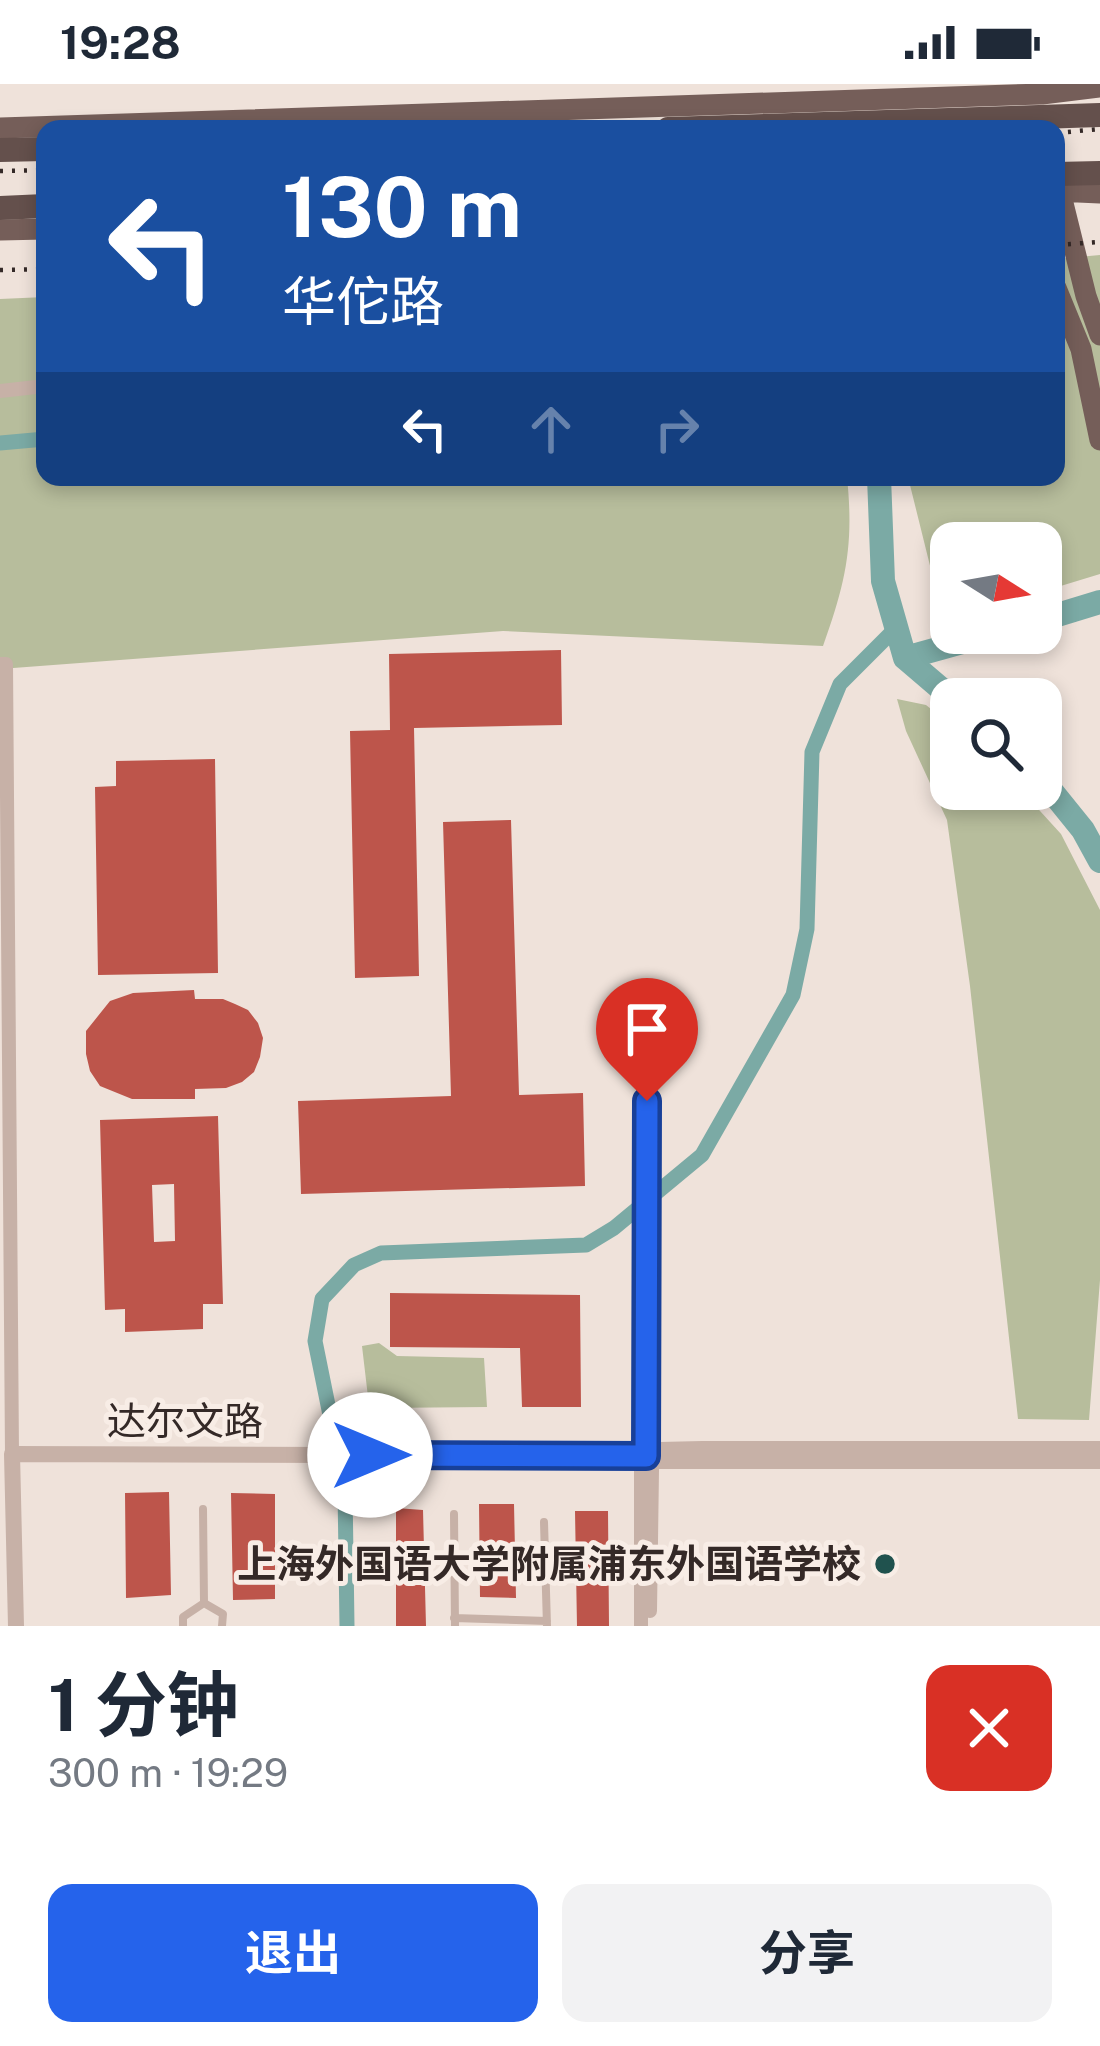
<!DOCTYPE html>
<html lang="zh">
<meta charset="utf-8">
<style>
body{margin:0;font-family:"Public Sans","Noto Sans SC",sans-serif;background:#f2f2f3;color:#1f2937;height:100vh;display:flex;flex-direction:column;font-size:45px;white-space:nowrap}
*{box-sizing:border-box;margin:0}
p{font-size:39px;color:#747a83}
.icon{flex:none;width:66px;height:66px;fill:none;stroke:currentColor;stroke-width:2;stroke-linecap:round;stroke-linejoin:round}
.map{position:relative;height:1542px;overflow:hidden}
.details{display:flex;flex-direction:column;background:#fff;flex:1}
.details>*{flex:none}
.hud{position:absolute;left:36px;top:36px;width:1029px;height:366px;border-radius:24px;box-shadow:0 6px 18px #0003;background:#1a4fa0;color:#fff;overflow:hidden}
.needle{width:78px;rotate:101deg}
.fabs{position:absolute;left:930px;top:438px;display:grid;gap:24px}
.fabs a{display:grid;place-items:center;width:132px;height:132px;border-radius:24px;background:#fff;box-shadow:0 6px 18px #0003;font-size:60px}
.pin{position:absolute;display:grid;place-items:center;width:102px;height:102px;color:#fff;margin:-123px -51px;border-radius:50% 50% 50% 0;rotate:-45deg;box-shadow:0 0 12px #0007}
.pin .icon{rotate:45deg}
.me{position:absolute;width:132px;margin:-66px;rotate:90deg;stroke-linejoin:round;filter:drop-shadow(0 0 9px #0008)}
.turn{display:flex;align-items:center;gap:42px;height:252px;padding:0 48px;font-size:54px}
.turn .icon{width:156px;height:156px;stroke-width:2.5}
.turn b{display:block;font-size:84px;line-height:102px}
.lanes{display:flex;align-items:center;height:114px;padding:0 48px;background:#0003;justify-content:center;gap:60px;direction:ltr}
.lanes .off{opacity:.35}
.round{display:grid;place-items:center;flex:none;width:126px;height:126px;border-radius:24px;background:#f2f2f3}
.summary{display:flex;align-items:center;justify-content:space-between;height:204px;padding:0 48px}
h1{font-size:72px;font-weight:700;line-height:90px}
.button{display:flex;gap:24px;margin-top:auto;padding:24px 48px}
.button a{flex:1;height:138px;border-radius:24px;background:#2563eb;color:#fff;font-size:48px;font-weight:700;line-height:138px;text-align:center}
.button a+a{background:#f2f2f3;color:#1f2937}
.status{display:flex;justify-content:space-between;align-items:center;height:84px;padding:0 60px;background:#fff;direction:ltr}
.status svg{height:33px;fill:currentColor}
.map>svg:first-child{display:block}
</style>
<div class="status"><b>19:28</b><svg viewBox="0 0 49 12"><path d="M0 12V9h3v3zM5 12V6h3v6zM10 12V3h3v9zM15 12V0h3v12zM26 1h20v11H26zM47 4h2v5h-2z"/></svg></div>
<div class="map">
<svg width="1100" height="1542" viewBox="0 0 1100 1542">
<rect width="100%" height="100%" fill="#efe2da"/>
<path fill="#b7bd9c" d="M1100,171v319l-59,18v-49h-90v73l-10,-6 -33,-133h148v-218z
M45,213v180h802c7,68 -1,105 -24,169l-320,-15 -503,38v-370z
M897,615l29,6 25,20v64h69l41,45 39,76v370l-11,140 -71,-1 -48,-433 -23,-166 -41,-89z
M379,1259l18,13 87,2 3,49 -108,1 -11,-11 -6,-51z"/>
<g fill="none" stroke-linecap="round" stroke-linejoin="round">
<path stroke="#7baaa5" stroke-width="15" d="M0,359l45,-4
M347,1542l-2,-137 -30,-148 7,-42 32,-34 27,-12 205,-8 28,-17 88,-73 91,-160 14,-66 5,-177 28,-68 56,-56"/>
<path stroke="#7baaa5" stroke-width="24" d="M879,393l4,104 22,77 48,41
M1041,536l59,-18
M905,574l90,-25
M1041,694l42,52 17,31"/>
</g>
<path fill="#bd554b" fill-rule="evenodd" d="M561,566l1,75 -148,3 5,248 -64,2 -5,-247 40,-1 -1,-76z
M215,675l3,214 -120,2 -3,-188 21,-1v-25z
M511,736l8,275 64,-2 2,93 -284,8 -3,-93 153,-5 -8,-274z
M194,906l1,9h28l12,5 13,6 10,13 5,15 -3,19 -6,15 -12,10 -16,6 -31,1v10h-63l-32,-13 -10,-15 -4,-17v-23l24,-30 23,-8z
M218,1032l5,188h-20v25l-78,3v-23l-20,1 -5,-190zM174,1100l1,57 -21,1 -2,-57z
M390,1209l190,2 1,112h-59l-2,-59 -130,-1z
M169,1408l2,103 -45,3 -1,-105z
M231,1409l44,1v105l-42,1z
M479,1420h35l2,94 -36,-1z
M396,1424l27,2 3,116h-30z
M575,1427h33l1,115h-32z"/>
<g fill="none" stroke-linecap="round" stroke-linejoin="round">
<path stroke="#c7b1a7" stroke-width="8" d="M203,1425l1,94 19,11 -1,12
M454,1430l1,112
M544,1438l3,104
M454,1534l93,3
M183,1542v-9l21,-14"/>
<path stroke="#c7b1a7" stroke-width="14" d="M0,307l45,-5
M0,580h6l6,790
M646,1372l6,14 -2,141
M641,1542v-156l5,-14 1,-355"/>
<path stroke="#c7b1a7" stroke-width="16" d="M657,1377h443
M16,1542l-4,-172 634,2 14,-6 42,-1h398"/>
<path stroke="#755e59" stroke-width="21" d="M0,44l1042,-34 58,-7
M1056,91l30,121 14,39
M1056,107l44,2
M0,146l45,-1
M1056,204l25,61 19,91"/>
<path stroke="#64504c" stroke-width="24" d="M668,45l432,-14
M0,66l45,-1
M1056,90l44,-1
M0,124l45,-2"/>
<path stroke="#342927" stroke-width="4.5" stroke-dasharray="3 9" stroke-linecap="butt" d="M1056,49l44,-4
M0,87l45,-1
M1056,161l44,-3
M0,186l45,-1"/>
</g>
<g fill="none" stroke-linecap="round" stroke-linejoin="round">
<defs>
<path id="route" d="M370,1371l276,1 1,-355"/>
</defs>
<use href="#route" stroke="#184099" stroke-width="30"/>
<use href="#route" stroke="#2563eb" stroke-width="21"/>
</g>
<circle fill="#20524e" stroke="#f8ede6" stroke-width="4.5" cx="885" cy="1480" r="12"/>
<g text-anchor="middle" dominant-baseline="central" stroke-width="10" stroke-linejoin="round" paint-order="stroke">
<g font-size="39" fill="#342927" stroke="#f8ede6">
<text x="185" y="1337">达尔文路</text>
</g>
<g font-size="39" font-weight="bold" fill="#342927" stroke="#f8ede6" text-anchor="end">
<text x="861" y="1480">上海外国语大学附属浦东外国语学校</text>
</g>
</g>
</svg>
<div class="fabs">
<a><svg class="needle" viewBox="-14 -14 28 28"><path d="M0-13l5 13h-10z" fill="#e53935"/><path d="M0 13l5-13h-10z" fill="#747a83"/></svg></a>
<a><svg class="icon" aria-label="search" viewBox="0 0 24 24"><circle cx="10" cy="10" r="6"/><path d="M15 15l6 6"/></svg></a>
</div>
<div class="pin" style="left:647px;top:1017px;background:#d93025"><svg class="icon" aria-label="arrive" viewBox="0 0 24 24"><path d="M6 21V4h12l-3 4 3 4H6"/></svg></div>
<svg class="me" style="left:370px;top:1371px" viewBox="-20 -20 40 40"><circle r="19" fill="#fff"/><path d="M0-13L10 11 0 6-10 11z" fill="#2563eb"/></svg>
<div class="hud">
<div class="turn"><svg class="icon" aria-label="left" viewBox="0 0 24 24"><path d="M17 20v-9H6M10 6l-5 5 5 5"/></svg><div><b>130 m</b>华佗路</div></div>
<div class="lanes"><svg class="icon" aria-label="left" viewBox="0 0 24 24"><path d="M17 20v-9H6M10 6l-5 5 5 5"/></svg><svg class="icon off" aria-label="ahead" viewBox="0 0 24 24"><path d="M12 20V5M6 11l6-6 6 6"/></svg><svg class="icon off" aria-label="right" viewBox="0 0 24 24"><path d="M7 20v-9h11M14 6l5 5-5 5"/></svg></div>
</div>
</div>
<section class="details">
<div class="summary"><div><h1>1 分钟</h1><p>300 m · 19:29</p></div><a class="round" style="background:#d93025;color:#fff"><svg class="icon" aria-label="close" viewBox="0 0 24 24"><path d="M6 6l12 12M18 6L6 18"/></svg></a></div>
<div class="button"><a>退出</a><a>分享</a></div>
</section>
